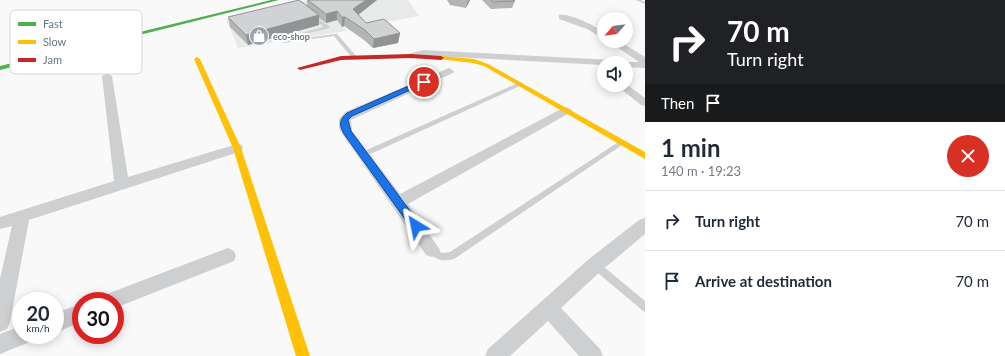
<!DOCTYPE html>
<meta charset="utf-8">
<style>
body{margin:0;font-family:Lato,sans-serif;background:#f6f6f7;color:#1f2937;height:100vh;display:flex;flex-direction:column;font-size:15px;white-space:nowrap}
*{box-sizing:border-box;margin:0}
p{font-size:13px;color:#747a83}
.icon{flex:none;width:22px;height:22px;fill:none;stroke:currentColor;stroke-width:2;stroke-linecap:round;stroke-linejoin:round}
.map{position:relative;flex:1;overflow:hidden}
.drawer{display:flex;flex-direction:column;background:#fff;width:360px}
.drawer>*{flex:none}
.guide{background:#202124;color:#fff;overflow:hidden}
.needle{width:26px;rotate:242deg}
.controls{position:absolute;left:597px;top:12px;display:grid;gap:8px}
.controls a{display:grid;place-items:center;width:36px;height:36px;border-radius:50%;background:#fff;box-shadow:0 2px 10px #0003;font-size:20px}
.speed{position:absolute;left:12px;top:292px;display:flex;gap:8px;font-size:20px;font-weight:700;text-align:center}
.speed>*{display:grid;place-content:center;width:52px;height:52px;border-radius:50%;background:#fff;box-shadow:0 2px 10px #0003;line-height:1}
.speed small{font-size:10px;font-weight:400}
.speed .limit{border:6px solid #d22;background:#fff;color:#111}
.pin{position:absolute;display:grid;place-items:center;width:34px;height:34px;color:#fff;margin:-17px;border:2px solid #fff;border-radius:50%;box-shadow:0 1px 4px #0007}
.me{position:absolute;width:44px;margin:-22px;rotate:325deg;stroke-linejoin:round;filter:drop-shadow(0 0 3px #0008)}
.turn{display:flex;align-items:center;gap:14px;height:84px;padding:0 16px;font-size:18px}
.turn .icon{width:52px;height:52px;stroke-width:2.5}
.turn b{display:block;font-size:28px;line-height:34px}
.then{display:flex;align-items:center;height:38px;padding:0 16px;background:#0003;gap:8px;font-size:15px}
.round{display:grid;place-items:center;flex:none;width:42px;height:42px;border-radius:21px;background:#f6f6f7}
.headline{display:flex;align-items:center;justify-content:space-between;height:68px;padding:0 16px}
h1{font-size:24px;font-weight:700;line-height:30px}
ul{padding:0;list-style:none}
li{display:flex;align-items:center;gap:12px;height:60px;padding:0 16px;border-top:1px solid #e0e1e3}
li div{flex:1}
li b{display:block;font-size:15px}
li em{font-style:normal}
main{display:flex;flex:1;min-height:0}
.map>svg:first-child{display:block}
</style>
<main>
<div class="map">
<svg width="645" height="356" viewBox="0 0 645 356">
<rect width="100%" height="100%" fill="#f9f9f9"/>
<path fill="#e8e9e9" d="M307,0l19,8 21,23 -109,17 -12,-29z
M327,0h81l11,16 -58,11z"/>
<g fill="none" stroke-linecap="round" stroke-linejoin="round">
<path fill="#cecfd0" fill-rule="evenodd" d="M636,0h5l4,2v2z
M312,15l17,11v2l-35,9v-2l30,-8 -13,-10 -1,-1z
M335,34h2l20,23v2h-4l-19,-23 -50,7 -2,-1 2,-1z
M520,82l2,1v2l-156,71h-4l-1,-2 1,-2z
M620,141h4l1,2 -171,116c-11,3 -20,1 -26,-9l1,-3 3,-1 10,7 8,-1z
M595,261l3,1 47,39v11l-3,-2 -50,-42 -1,-3 1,-3z"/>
<path fill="#cecfd0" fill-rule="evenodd" d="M559,15c11,-2 36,11 45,17v7l-17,-10 -28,-10z
M608,41h11l26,16v11l-19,-1v-4l-3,-1h16z
M423,50l190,10 5,3h-14v2l-170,-9h-11l-12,3 -5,-3 2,-2z
M449,68l5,3 -1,2 -102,47 1,11 48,63 163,-86 4,-1 6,4 -165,93 32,46 -2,5 -6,2 -6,-2 -83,-120 -4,-7v-9l6,-7z
M107,73l5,3 16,101 109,-33 5,1 1,3 -1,3 -213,69 -19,102 -3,7 -7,3v-53l12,-53 -12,3v-12l114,-36 -12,-105z
M626,84l19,14v8l-4,-1 -25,-20z
M645,218v16l-44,37 -40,37 39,41 3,7h-24l-31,-35 -38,35h-25l3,-7 101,-90 50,-39z
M228,248l6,3 2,5 -2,5 -119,47v-7h-13l2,-6z
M81,304v18l-26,11v-20z
M21,326v9h12l-3,7 -30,12v-20z"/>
<path fill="#4caf50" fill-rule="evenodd" d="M271,0h8l-279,70v-4z"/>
<path fill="#ffc107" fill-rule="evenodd" d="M441,56l33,3 14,5 157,88v7l-161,-93 -11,-3 -34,-4 -1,-1z
M197,57l3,2 41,89 69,208h-14l-63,-208 -39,-89z"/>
<path fill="#c62828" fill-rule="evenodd" d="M411,54l30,2 3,2 -3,2 -30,-2 -70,2 -41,10 -3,-2 44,-12z"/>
</g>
<path fill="#b3b5b5" d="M307,0h70l-19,14 8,9 34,10 -2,10 -25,5 -9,-8 -20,-14 -2,1 -5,-7 -11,3 -7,-5v7l-71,20 -18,-18 -2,-10 79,-11z
M447,0h23l-4,8 -16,-3z
M482,0h31l2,1 -3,7 -21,1z"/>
<path fill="#929394" d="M366,0h11l-24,19v-10z
M469,0h1l-4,8 2,-7z
M337,11v9l-11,3v-9z
M319,15v10l-71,20 -2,-10z
M342,17h3l-1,9 -2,1z
M400,33l-2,10 -25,5 1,-9z"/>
<path fill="#d0d2d3" stroke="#929394" d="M299,0l20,15 -73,20 -18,-18z
M308,0h58l-13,9 13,14 18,-4 16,14 -26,6 -9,-9 -20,-13h-3l-5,-6 -11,3z
M491,0h22l2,1 -22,1z"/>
<path fill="#1a73e8" stroke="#114b97" d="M422,80l6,2 -76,34 -4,4 3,11 68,92 2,3 -5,5 -4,-2 -68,-95c-5,-9 -5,-14 3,-21z"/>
<defs>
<symbol id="shop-disc" viewBox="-11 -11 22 22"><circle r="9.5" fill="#99a4ac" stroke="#fff"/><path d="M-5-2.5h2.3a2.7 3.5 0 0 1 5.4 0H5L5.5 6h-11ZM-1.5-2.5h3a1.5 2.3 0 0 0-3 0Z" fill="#fff"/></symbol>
</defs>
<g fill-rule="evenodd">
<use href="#shop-disc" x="248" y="25" width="22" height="22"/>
</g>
<g text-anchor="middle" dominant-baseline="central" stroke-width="4" stroke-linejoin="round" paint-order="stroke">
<g font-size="9" font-weight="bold" fill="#657683" stroke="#fff" text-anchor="start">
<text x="273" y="36">eco-shop</text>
</g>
</g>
<rect x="10" y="10" width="132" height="64" rx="6" fill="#fff" stroke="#d1d6da" stroke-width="1"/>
<rect x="18" y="22" width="18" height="4" fill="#4caf50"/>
<rect x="18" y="40" width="18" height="4" fill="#ffc107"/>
<rect x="18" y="58" width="18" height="4" fill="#c62828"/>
<g font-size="11" fill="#657683">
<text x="43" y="28">Fast</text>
<text x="43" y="46">Slow</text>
<text x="43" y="64">Jam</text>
</g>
</svg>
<div class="controls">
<a><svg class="needle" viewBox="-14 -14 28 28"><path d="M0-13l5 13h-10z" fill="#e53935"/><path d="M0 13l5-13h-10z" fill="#747a83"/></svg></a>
<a><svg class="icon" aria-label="sound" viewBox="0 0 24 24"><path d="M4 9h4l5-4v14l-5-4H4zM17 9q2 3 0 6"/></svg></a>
</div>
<div class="speed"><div>20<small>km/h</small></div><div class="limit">30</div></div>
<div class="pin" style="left:424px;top:82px;background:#d93025"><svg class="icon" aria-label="arrive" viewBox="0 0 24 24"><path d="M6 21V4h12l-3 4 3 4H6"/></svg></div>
<svg class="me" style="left:416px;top:226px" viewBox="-20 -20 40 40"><path d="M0-17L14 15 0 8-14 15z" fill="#1a73e8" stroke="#fff" stroke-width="4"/></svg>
</div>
<section class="drawer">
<div class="guide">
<div class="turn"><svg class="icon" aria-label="right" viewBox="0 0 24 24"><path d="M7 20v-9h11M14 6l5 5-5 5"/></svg><div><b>70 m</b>Turn right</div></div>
<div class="then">Then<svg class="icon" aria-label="arrive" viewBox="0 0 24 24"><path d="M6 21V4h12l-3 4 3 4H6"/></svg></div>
</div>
<div class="headline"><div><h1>1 min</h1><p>140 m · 19:23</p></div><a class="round" style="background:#d93025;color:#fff"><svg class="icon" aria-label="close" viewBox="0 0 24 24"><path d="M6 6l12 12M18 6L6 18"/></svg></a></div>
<ul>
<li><svg class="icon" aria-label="right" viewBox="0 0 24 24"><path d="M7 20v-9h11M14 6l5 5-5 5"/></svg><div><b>Turn right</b></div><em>70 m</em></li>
<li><svg class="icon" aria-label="arrive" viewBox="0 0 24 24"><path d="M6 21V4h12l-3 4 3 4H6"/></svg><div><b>Arrive at destination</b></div><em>70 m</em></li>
</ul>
</section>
</main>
